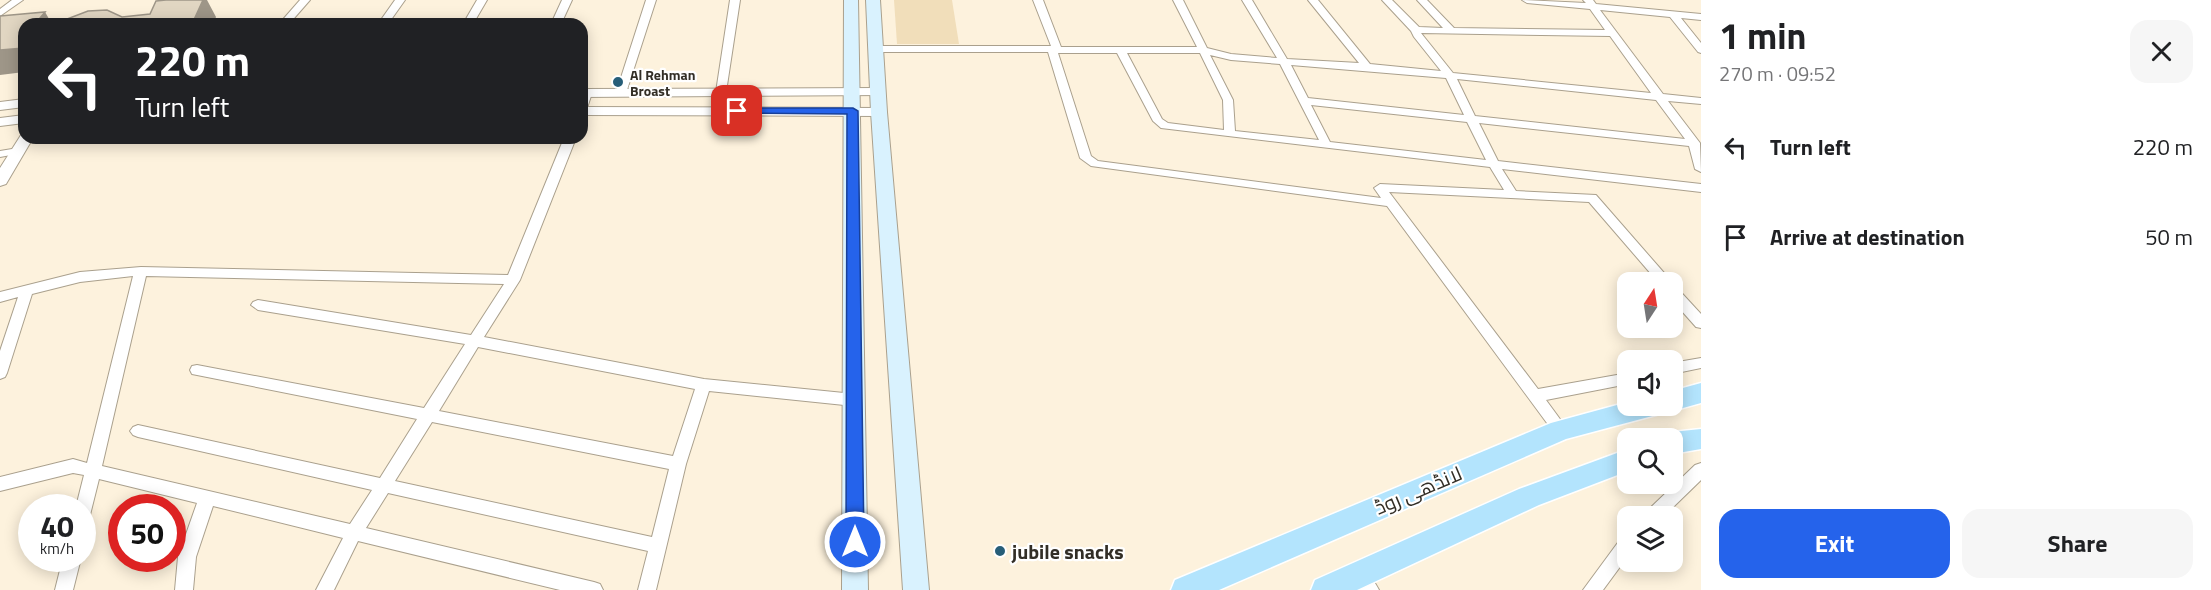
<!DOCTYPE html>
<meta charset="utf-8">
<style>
body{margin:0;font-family:"Titillium Web",Cairo,sans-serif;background:#f6f6f6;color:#202124;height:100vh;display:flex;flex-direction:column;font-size:22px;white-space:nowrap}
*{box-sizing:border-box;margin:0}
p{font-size:20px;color:#757577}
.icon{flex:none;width:33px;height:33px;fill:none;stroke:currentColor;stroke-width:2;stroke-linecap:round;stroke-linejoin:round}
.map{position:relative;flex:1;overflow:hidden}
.drawer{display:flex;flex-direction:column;background:#fff;width:510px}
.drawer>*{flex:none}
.banner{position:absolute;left:18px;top:18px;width:570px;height:126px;border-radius:18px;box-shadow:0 3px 15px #0003;background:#202124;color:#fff;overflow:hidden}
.needle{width:39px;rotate:12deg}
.controls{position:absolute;left:1617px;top:272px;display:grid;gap:12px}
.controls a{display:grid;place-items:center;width:66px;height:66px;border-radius:12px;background:#fff;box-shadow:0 3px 15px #0003;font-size:30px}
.speed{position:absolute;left:18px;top:494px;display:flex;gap:12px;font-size:30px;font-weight:700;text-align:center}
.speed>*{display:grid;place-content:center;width:78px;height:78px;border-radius:50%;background:#fff;box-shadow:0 3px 15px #0003;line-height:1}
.speed small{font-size:15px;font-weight:400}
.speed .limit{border:9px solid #d22;background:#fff;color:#111}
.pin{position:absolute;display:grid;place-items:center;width:51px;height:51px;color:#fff;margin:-26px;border-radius:12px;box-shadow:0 3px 9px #0006}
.me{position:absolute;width:66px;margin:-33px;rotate:0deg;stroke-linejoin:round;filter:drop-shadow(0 0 4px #0008)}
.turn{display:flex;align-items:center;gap:21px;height:126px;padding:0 18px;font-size:27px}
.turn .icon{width:78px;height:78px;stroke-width:2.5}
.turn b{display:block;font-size:42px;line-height:51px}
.round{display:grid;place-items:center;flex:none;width:63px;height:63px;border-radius:18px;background:#f6f6f6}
.head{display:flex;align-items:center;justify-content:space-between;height:102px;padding:0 18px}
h1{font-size:36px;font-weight:700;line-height:45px}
.cta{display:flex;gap:12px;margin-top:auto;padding:12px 18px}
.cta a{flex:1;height:69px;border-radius:18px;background:#2563eb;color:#fff;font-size:24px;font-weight:700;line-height:69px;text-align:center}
.cta a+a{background:#f6f6f6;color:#202124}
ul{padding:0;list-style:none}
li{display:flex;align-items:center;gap:18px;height:90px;padding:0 18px}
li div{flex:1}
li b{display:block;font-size:22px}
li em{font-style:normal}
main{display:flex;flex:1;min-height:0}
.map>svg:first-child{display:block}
</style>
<main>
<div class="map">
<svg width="1701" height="590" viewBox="0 0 1701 590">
<rect width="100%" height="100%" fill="#fdf2dd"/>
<path fill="#f1deba" d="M894,0h58l7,44h-62z"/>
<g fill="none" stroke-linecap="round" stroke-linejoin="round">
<defs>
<path id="minor" d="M12,0h11l-23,16v-7z
M300,0h10l-21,24h-10z
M395,0h10l-17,24h-10z
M477,0h10l-14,24h-10z
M562,0h10l-11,24h-10z
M646,0h10l-30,93 -1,2h-8l-1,-2z
M730,0h10l-14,92 -5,3 -5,-3z
M1033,0h10l18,47h136l-24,-47h10l24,48 24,6 46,4 -35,-58h10l35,59 72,4 -51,-63h10l52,64 71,7 -27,-34 -3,-6 -29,-31h10l27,27 24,1 -26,-28h10l27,28 151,2 -15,-21 -63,-6 -5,-3 64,3 -3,-3h10l3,4 105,10v6l-20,-2 20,25v10l-3,-1 -28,-35 -70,-7 63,84 38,4v6l-33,-3 32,42 1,29 -6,-3 -6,-23 -210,-23 19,38 203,23v8l-199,-23 14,22 80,4 76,87h-14l-69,-80 -200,-10 149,197 90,-16v11l-82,16 22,30 -3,4 -5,2 -5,-2 -168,-228 -296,-40 -11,-8 -32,-106h-172l-5,-3 5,-3h175zM1421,33l189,3 41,57 -198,-20zM1058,53h59l36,68 8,7 329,39 14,23 -124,-6 -6,4 7,10 -283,-37 -7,-5zM1127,53h73l23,47 1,30 -56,-7 -6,-4zM1210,55l21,5 49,4 39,76 -84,-9 -2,-31zM1291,65l155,13 18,37 -156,-17zM1457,79l199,21 29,39 -210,-23zM1311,105l156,17 19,38 -156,-18z
M587,90l5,3 -5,15 -5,3v-18z
M564,138h12l-56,142 -36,57 220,42 150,15 5,2 3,4 -3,4 -5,2 -145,-15 -23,73 -30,126h-18l10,-39 -260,-58 -22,35 228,54 6,2 3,6h-43l-202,-49 -24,49h-18l27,-52 -130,-32 -17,51 -3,33h-18l3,-33 19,-54 -98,-24 -9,36 -2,5 -6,2v-15h-6l8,-32 -11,-2 -73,18v-14l73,-18 14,4 46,-187 -53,6 -48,12 -25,79 -2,4 -5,2v-28l18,-54 -18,5v-10l80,-20 61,-5 367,8zM146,276l358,8 -33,51 -213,-35 -5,2 -2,3 7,5 207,34 -41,64 -227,-43 -5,1 -2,4 2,4 225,45 -37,59 -242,-53 -5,2 -3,4 3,4 5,2 234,53 -22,34 -248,-58zM478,347l217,42 -22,67 -234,-45zM432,422l237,47 -17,68 -257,-56z
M18,148l6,3 -2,2 -22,4v-6z
M1672,286l5,2 24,26v14l-5,-1 -24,-27z
M1701,358v10l-29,6v-11z
M1701,463v17l-37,36h-19l2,-5 48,-46z
M1628,535v21l-25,34h-20l39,-53z
M63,558h18l-8,32h-18z
M1356,568c10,4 19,13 23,22h-21l-11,-14 3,-6z"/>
<path id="tertiary" d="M878,88l5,1 2,3 -2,3 -301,2v-8z
M24,99v8l-24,3v-8z
M582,107l297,1 7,4 -7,4 -297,-1z
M24,115v8l-24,3v-8z
M24,134v4h9l-27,46 -6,2v-18l21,-33z"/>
<path id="secondary" d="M844,0h14l10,590h-26z
M866,0h14l7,112 42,478h-26l-32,-478z"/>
<path id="primary" d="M1701,383v20l-29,8 -6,-2 -1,3 -9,3 -90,24 -347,151h-48l4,-10 376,-157 77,-21v3h44v-14z
M1701,429v20l-29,5v-16h-11l11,-6z
M1628,449v22l-89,34 -182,85h-46l4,-10 204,-91z"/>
</defs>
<use href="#minor" stroke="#aaa08d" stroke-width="2"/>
<use href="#tertiary" stroke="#aaa08d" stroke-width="2"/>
<use href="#secondary" stroke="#aaa08d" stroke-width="2"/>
<use href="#primary" stroke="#fff" stroke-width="3"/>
<use href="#minor" fill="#fff" fill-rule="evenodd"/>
<use href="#tertiary" fill="#fff" fill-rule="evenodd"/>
<use href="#secondary" fill="#d9f2fe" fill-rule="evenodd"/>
<use href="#primary" fill="#b3e4fd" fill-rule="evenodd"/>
</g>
<path fill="#9e9688" d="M203,0h4l9,17 -3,7h-21z
M45,12l7,12h-17z
M24,48v24l-24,3v-25z"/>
<path fill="#e1d6c2" stroke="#9e9688" stroke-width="1.5" d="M166,0h37l-11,24h-138l34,-13 19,-1 15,7 28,-3 6,-13z
M45,12l-10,12h-11v24l-24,2v-34z"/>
<path fill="#2563eb" stroke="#184099" stroke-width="1.5" d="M737,108h116l5,3 6,431 -3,6 -6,2 -6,-2 -3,-6 1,-428 -113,-1v-4z"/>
<g fill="#275e78" stroke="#fff" stroke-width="2">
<circle cx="618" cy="82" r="6"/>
<circle cx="1000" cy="551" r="6"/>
</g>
<g text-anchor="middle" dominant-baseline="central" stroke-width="4.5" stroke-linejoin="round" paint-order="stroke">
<g font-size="14" font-weight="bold" fill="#322e26" stroke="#fff" text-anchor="start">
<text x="630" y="74">Al Rehman<tspan x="630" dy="16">Broast</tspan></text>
</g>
<g font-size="20" fill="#322e26" stroke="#fff">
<text transform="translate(1418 490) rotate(-23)">لانڈھی روڈ</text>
</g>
<g font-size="20" font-weight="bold" fill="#322e26" stroke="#fff" text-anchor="start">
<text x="1012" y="551">jubile snacks</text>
</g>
</g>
</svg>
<div class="controls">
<a><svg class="needle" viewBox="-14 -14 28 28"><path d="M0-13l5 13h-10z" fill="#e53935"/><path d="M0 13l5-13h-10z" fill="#757577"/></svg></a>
<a><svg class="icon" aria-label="sound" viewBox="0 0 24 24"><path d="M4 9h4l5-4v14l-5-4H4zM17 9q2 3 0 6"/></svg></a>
<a><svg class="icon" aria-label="search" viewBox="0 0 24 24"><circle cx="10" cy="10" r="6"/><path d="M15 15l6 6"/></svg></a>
<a><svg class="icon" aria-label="layers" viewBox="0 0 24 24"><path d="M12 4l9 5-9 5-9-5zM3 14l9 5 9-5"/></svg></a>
</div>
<div class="speed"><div>40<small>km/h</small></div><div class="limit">50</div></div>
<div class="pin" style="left:737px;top:111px;background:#d93025"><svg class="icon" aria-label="arrive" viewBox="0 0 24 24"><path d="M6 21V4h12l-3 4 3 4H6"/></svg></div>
<svg class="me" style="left:855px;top:542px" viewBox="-20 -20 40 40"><circle r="17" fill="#2563eb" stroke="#fff" stroke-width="3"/><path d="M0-11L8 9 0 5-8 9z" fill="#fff"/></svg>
<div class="banner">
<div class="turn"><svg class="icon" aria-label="left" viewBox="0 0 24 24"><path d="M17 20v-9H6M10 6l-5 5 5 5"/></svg><div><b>220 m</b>Turn left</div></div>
</div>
</div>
<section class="drawer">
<div class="head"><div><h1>1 min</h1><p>270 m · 09:52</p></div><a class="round"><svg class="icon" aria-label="close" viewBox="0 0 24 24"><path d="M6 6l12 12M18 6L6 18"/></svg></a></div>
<ul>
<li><svg class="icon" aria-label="left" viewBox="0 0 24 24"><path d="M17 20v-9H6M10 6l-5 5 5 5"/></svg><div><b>Turn left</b></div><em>220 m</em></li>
<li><svg class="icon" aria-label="arrive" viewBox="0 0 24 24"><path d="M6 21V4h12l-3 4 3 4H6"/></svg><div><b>Arrive at destination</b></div><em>50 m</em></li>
</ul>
<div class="cta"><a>Exit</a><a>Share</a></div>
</section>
</main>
